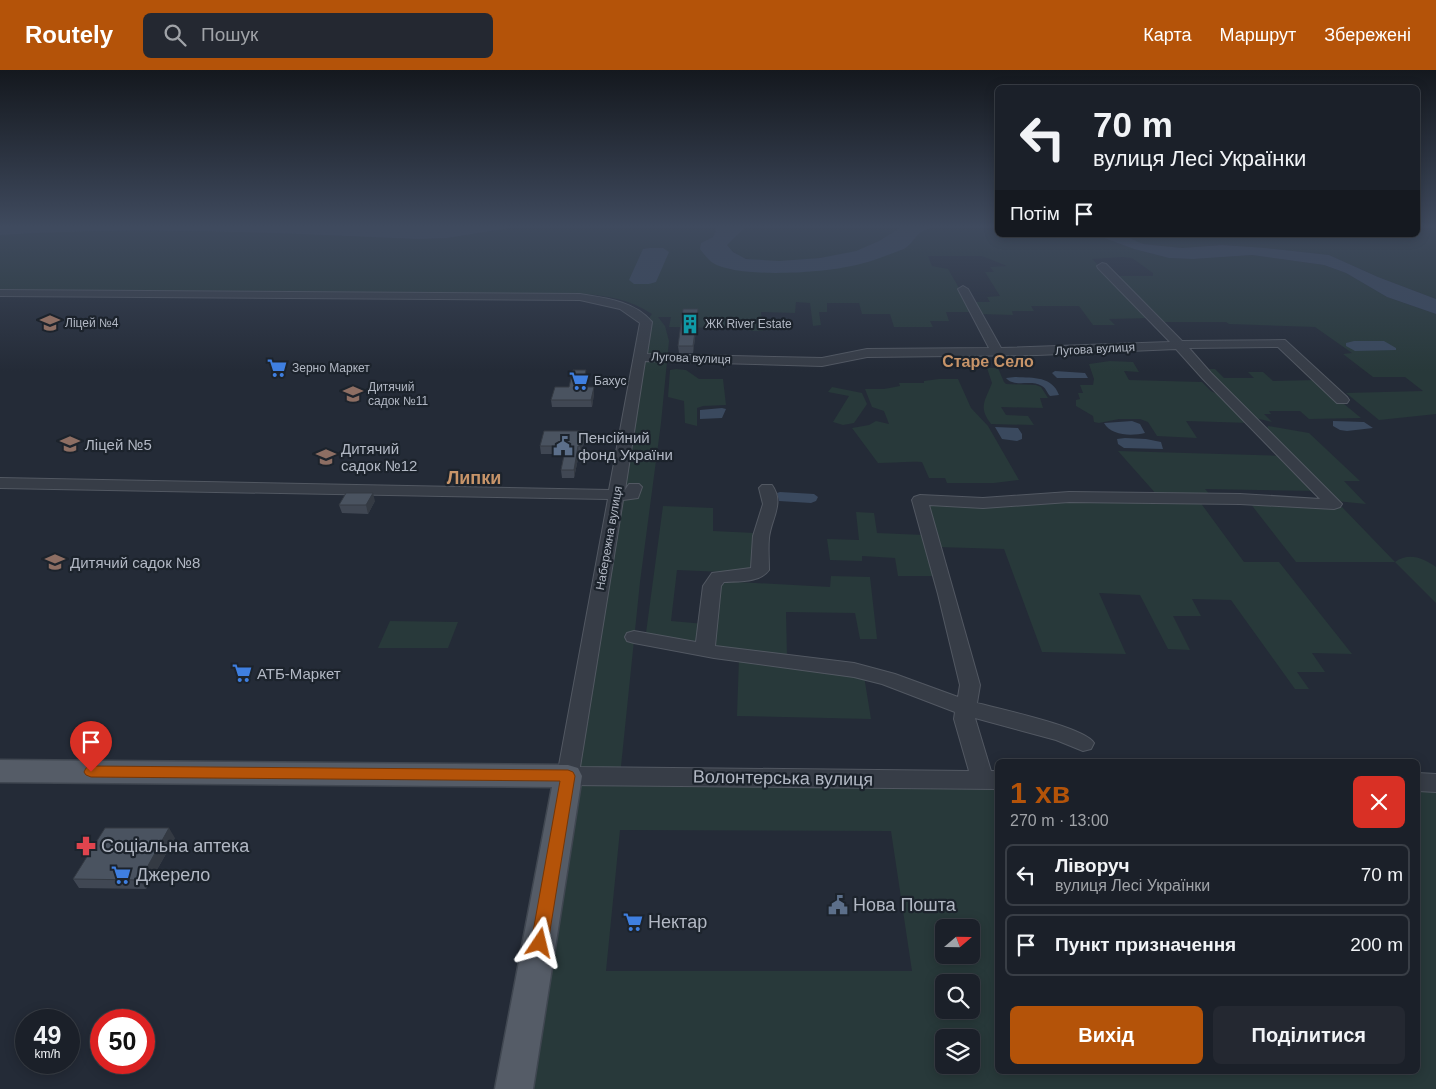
<!DOCTYPE html>
<html lang="uk">
<meta charset="utf-8">
<style>
body{margin:0;font-family:Helvetica,sans-serif;background:#242831;color:#f1f3f6;height:100vh;display:flex;flex-direction:column;font-size:19px;white-space:nowrap}
*{box-sizing:border-box;margin:0}
p{font-size:16px;color:#a0a3a8}
.icon{flex:none;width:28px;height:28px;fill:none;stroke:currentColor;stroke-width:2;stroke-linecap:round;stroke-linejoin:round}
.map{position:relative;flex:1;overflow:hidden}
.panel{position:absolute;left:995px;top:689px;width:425px;height:315px;display:flex;flex-direction:column;background:#1b2029;border-radius:8px;box-shadow:0 2px 12px #0003,0 0 0 1px #393e46}
.panel>*{flex:none}
.top-card{position:absolute;left:995px;top:15px;width:425px;height:152px;border-radius:8px;box-shadow:0 2px 12px #0003,0 0 0 1px #393e46;background:#1b2029;color:#f1f3f6;overflow:hidden}
.needle{width:32px;rotate:70deg}
.tools{position:absolute;left:935px;top:849px;display:grid;gap:10px}
.tools a{display:grid;place-items:center;width:45px;height:45px;border-radius:8px;background:#1b2029;box-shadow:0 2px 12px #0003,0 0 0 1px #393e46;font-size:25px}
.speed{position:absolute;left:15px;top:939px;display:flex;gap:10px;font-size:25px;font-weight:700;text-align:center}
.speed>*{display:grid;place-content:center;width:65px;height:65px;border-radius:50%;background:#1b2029;box-shadow:0 2px 12px #0003,0 0 0 1px #393e46;line-height:1}
.speed small{font-size:12px;font-weight:400}
.speed .limit{border:8px solid #d22;background:#fff;color:#111}
.pin{position:absolute;display:grid;place-items:center;width:42px;height:42px;color:#fff;margin:-51px -21px;border-radius:50% 50% 50% 0;rotate:-45deg;box-shadow:0 0 5px #0007}
.pin .icon{rotate:45deg}
.me{position:absolute;width:55px;margin:-28px;rotate:10deg;stroke-linejoin:round;filter:drop-shadow(0 0 4px #0008)}
.turn{display:flex;align-items:center;gap:18px;height:105px;padding:0 15px;font-size:22px}
.turn .icon{width:65px;height:65px;stroke-width:2.5}
.turn b{display:block;font-size:35px;line-height:42px}
.then{display:flex;align-items:center;height:48px;padding:0 15px;background:#0003;gap:10px;font-size:19px}
.round{display:grid;place-items:center;flex:none;width:52px;height:52px;border-radius:8px;background:#242831}
.head{display:flex;align-items:center;justify-content:space-between;height:85px;padding:0 15px}
h1{font-size:30px;font-weight:700;line-height:38px;color:#b45309}
.cta{display:flex;gap:10px;margin-top:auto;padding:10px 15px}
.cta a{flex:1;height:58px;border-radius:8px;background:#b45309;color:#fff;font-size:20px;font-weight:700;line-height:58px;text-align:center}
.cta a+a{background:#242831;color:#f1f3f6}
ul{padding:0;list-style:none}
li{display:flex;align-items:center;gap:15px;height:62px;margin:0 10px 8px;padding:0 5px;border:2px solid #393e46;border-radius:8px}
li div{flex:1}
li b{display:block;font-size:19px}
li em{font-style:normal}
header{display:flex;align-items:center;gap:30px;box-sizing:border-box;height:70px;padding:0 25px;background:#b45309;color:#fff}
header strong{font-size:24px}
nav{display:flex;gap:28px;margin-inline-start:auto;font-size:18px}
.search{width:350px;height:45px;background:#242831;display:flex;align-items:center;gap:12px;box-sizing:border-box;padding:0 18px;border-radius:8px;color:#a0a3a8;font-size:19px}
.map>svg:first-child{display:block}
</style>
<header>
<strong>Routely</strong>
<div class="search"><svg class="icon" aria-label="search" viewBox="0 0 24 24"><circle cx="10" cy="10" r="6"/><path d="M15 15l6 6"/></svg>Пошук</div>
<nav><a>Карта</a><a>Маршрут</a><a>Збережені</a></nav>
</header>
<div class="map">
<svg width="1436" height="1019" viewBox="0 0 1436 1019">
<rect width="100%" height="100%" fill="#242b37"/>
<path fill="#28393a" fill-rule="evenodd" d="M509,158h206l1,2 -3,7 -12,6 28,26 26,3h28l83,-10 38,-13c12,-8 11,-17 27,-21h66l1,7h98l38,14 35,9 24,1 59,-4 72,10 22,8 41,24 49,17v100l-57,6 -33,-27 77,-2 -18,-14h-32l-30,-23 9,-1 -37,-26 -86,-3 -3,-2h-71l-3,-4 -43,1 6,6h-22l-14,-19h-48l3,5h-22l1,4 -32,-1 -9,-12h18l-3,-5 13,-1 -15,-24h9l-4,-5 17,-1 -25,-10h-54l4,10 16,3 25,43h-27l3,9h-19l3,6h-39l-4,-13h-28l-3,-11h-32v9h-8l2,13 -8,1 -3,-23 -14,-1 -1,11 -34,-1 2,19h-10l-27,-7 -1,4 -56,-1 2,-10h-13l7,9 4,15 -8,82 -21,159 -20,194 377,4 1,291h420v-289l18,1v306h-922l132,-767 6,-8c-21,-14 -43,-18 -68,-20l-584,-3v-56c139,-9 279,-2 418,4l29,-1zM1123,187l9,1 21,15v3h-44l-17,-17zM620,760l271,1 21,140h-306zM944,858h27v27h-27zM944,912h27v28h-27zM944,968h27v27h-27z
M744,158h156c-14,9 -28,18 -44,23 -24,7 -87,15 -111,7 -7,-2 -13,-7 -18,-13z
M1418,158h18v71l-58,-22 -49,-22 -63,-7 -44,-3 -40,3 -39,-4 -20,-9h295z
M1110,291l23,1 6,10 -15,-1 5,9 73,2 9,9 10,5 30,27 -65,-2 11,17 -40,-2 -9,-14 -8,-3h-21l-20,4 -5,-1 -1,-6 -17,-10v-6l4,-1 -2,-6h5l-3,-8h13l1,-6 -5,-15z
M987,298h11l6,14 2,2 30,1 5,2 7,11h-8l3,10 -42,-1 5,8 22,1 6,9 -43,-1c-13,-17 -6,-23 1,-41z
M676,299l10,1 13,9h24l3,26 -23,1 -6,2v18l-12,-3 -1,-22 -16,-4 2,-27z
M1203,299h12l9,9h30l-6,-6h15l10,9 42,-1 46,38 -52,1 -9,-8h-31l2,3h-7l8,8 -21,-5z
M939,309h19l13,29 17,18 31,54 -25,3h-47l-2,-5h-16l-7,-16c-15,-1 -29,1 -44,1l-26,-35 17,-3 7,-4 13,3 -5,-13 -12,-4 -7,-18h19l16,-3 -1,-3h25v-2z
M832,317l30,6 5,11 -13,19 -11,2 -10,-3 16,-26 -21,-4z
M1268,356l41,7 51,48h-16l22,23 -30,-3 -69,-72z
M1118,381l168,5 34,35 -115,-2 7,8 -55,-2z
M1071,430l129,2 44,60h35l73,92 -40,-1 13,19h-28l12,17h-14l-64,-89 -39,-1 9,17h-28l17,34 -22,-1 -28,-54 -41,-2 27,61 -84,-2 -38,-103 -67,-2 -10,-41 4,-2z
M1250,433l92,4 53,55c14,-10 28,-4 41,5v36l-41,-41h-99z
M663,436l50,2v23l42,2 -2,37 -6,3 -70,-3 -6,51 34,3 -5,19 -51,-8 -3,-2z
M856,442l18,1 3,20 47,2 11,41h-37l-3,-18 -33,-2v5l-32,-1 -3,-21 32,1z
M831,506l39,1 7,62h-17l-5,-26 -69,-1 1,46 -72,-11 -1,-5 6,-61 110,6z
M390,551l67,1h1l-10,26h-70z
M739,589l125,17 7,43 -134,-3z"/>
<path fill="#3a495e" d="M0,158h509l-62,10 -29,1c-139,-6 -279,-13 -418,-4z
M715,158h29l-17,17 6,7 13,7 33,2 41,-3 36,-7 23,-10 21,-13h31c-16,4 -15,13 -27,21 -19,7 -38,15 -58,18 -29,6 -108,11 -133,-4 -5,-3 -9,-9 -13,-14l1,-6 12,-6 3,-7z
M1096,165h27l20,9 39,4 40,-3 44,3 63,7 49,22 58,22v15l-49,-17 -41,-24 -22,-8 -72,-10 -59,4 -24,-1 -35,-9z
M650,178h13l6,4 -13,30 -7,2h-15l-5,-4 14,-31z
M1354,271h30l12,7v2l-41,1 -9,-5v-3z
M1055,301l30,2 3,5h-31l-5,-5z
M1015,307c18,1 37,-1 44,18l-9,1c-3,-3 -4,-8 -8,-10 -11,-7 -28,2 -36,-8z
M722,338l4,1 -4,9 -22,1v-9z
M1132,351l8,3 5,9c-13,3 -34,3 -41,-10z
M1333,351l31,1 9,6 -26,3 -7,-1 -7,-4z
M995,357l23,1 4,6v5l-5,2 -15,-2z
M1125,368l21,1 15,3 2,7 -39,-1 -6,-4 -1,-5z
M780,422l34,2 4,3 -2,4 -5,2 -32,-2 -2,-8z"/>
<g fill="none" stroke-linecap="round" stroke-linejoin="round">
<defs>
<path id="minor" d="M1102,193l4,1 76,77 103,-1 62,57 2,3 -2,3h-10l-59,-56 -89,1 22,25 131,131 -2,3 -6,2 -94,-5 -171,-2 -86,6 -54,-3 51,180 -3,18c22,6 108,24 117,40l-3,6 -8,2 -27,-11 -81,-22 16,53h7v18l-430,-4 -8,-3 -3,-6 51,-277 -608,-11v-10l609,12 31,-167 -20,-14 -40,-9 -580,-4v-6l580,4c25,4 55,7 72,28l-5,32 175,4 45,-9 122,-1 -31,-59 5,-3 5,3 33,59 169,-6 -72,-74 -1,-2zM1176,279l27,30 117,120 -80,-5 -171,-2 -86,6 -63,-3 -6,2 -2,3 26,94 22,91 -2,12 -63,-23 -41,-11 -139,-17 6,-60 3,-4c14,-1 36,1 45,-12 0,-11 -1,-21 0,-32 2,-19 16,-35 3,-53h-10l-3,3 4,16 -10,32 -2,32 -39,5 -9,13 -7,56 -62,-11 -7,2 -2,4 2,4 7,2 80,15 140,19 28,7 73,28 -1,7 15,52 -389,-4 43,-267 15,-2 4,-11 -3,-3h-10l-4,6 20,-129 177,5 45,-9 170,-2z
M1418,703l18,1v18l-18,-1z"/>
<path id="major" d="M0,690l568,5 10,3 4,8 -49,313h-38l57,-302 -552,-5z"/>
</defs>
<use href="#minor" stroke="#525862" stroke-width="2"/>
<use href="#major" stroke="#404751" stroke-width="3"/>
<use href="#minor" fill="#373d47" fill-rule="evenodd"/>
<use href="#major" fill="#555c67" fill-rule="evenodd"/>
</g>
<path fill="#404753" d="M698,239v7l-5,37h-14l-1,-7z
M586,300v7l-2,10 10,7 -2,13h-40l-1,-7 18,-13z
M584,361l1,8 -4,15h-2l-5,24h-12l-1,-8 3,-16h-23l-1,-8z
M375,431l-7,13 -26,-1 -3,-8z
M175,768l-29,51 -67,-1 -6,-9z"/>
<path fill="#343a43" d="M698,239v7l-5,37v-7z
M586,300v7l-4,17v-7z
M594,317v7l-2,13 -1,-7z
M584,361l1,8 -4,15 -1,-8z
M578,376l1,8 -5,24v-8z
M373,423l2,8 -7,13 -2,-9z
M169,758l6,10 -29,51 -6,-9z"/>
<path fill="#4a5360" stroke="#343a43" d="M683,239h15l-5,37h-15z
M573,300h13l-4,17h12l-3,13h-40l4,-13h14z
M544,361h40l-4,15h-2l-4,24h-13l5,-24h-26z
M346,423h27l-7,12h-27z
M105,758h64l-29,52 -67,-1z"/>
<linearGradient id="sky" x2="0" y2="1"><stop stop-color="#14181e"/><stop offset="0.52" stop-color="#3f4a5e"/><stop offset="1" stop-color="#3f4a5e" stop-opacity="0"/></linearGradient>
<rect width="1436" height="301" fill="url(#sky)"/>
<path fill="#b45309" stroke="#753606" d="M91,696l477,4 5,2 2,4 -27,167 -3,5 -5,3 -6,-3 -3,-5 29,-162 -469,-4 -5,-2 -2,-3 2,-4z"/>
<defs>
<symbol id="school-bare" viewBox="-9 -9 18 18"><path d="M0-5L7-2L0 1L-7-2ZM-4 1L0 2.5L4 1V4Q0 6-4 4Z" fill="#8d6e63" stroke="#1c232c" stroke-width="2.5" paint-order="stroke"/></symbol>
<symbol id="building-bare" viewBox="-9 -9 18 18"><path d="M-4-6H4V6H1V3H-1V6H-4ZM-2.5-4.3h1.7v1.8h-1.7ZM.8-4.3h1.7v1.8H.8ZM-2.5-1h1.7V.8h-1.7ZM.8-1h1.7V.8H.8Z" fill="#0f9aa8" stroke="#1c232c" stroke-width="2.5" paint-order="stroke"/></symbol>
<symbol id="supermarket-bare" viewBox="-9 -9 18 18"><path d="M-6-5.5h2.5l.6 2H6L4.5 2H-2.5L-4.4-4H-6ZM-1.5 3.2a1.3 1.3 0 1 0 .1 0ZM3 3.2a1.3 1.3 0 1 0 .1 0Z" fill="#3f7fe0" stroke="#1c232c" stroke-width="2.5" paint-order="stroke"/></symbol>
<symbol id="civic-bare" viewBox="-9 -9 18 18"><path d="M-.6-6.5H3V-4.5H.6V-3L4-1V1h2V6H-6V1h2V-1L-.6-3ZM-1.2 2.5V6h2.4V2.5Z" fill="#5c6f8a" stroke="#1c232c" stroke-width="2.5" paint-order="stroke"/></symbol>
<symbol id="pharmacy-bare" viewBox="-9 -9 18 18"><path d="M-2-6h4v4h4v4h-4v4h-4v-4h-4v-4h4Z" fill="#e0444e" stroke="#1c232c" stroke-width="2.5" paint-order="stroke"/></symbol>
</defs>
<g fill-rule="evenodd">
<use href="#school-bare" x="36" y="239" width="28" height="28"/>
<use href="#building-bare" x="676" y="240" width="28" height="28"/>
<use href="#supermarket-bare" x="263" y="284" width="28" height="28"/>
<use href="#supermarket-bare" x="565" y="297" width="28" height="28"/>
<use href="#school-bare" x="339" y="310" width="28" height="28"/>
<use href="#school-bare" x="56" y="360" width="28" height="28"/>
<use href="#civic-bare" x="549" y="362" width="28" height="28"/>
<use href="#school-bare" x="312" y="373" width="28" height="28"/>
<use href="#school-bare" x="41" y="478" width="28" height="28"/>
<use href="#supermarket-bare" x="228" y="589" width="28" height="28"/>
<use href="#pharmacy-bare" x="72" y="762" width="28" height="28"/>
<use href="#supermarket-bare" x="107" y="791" width="28" height="28"/>
<use href="#civic-bare" x="824" y="821" width="28" height="28"/>
<use href="#supermarket-bare" x="619" y="838" width="28" height="28"/>
</g>
<g text-anchor="middle" dominant-baseline="central" stroke-width="4.5" stroke-linejoin="round" paint-order="stroke">
<g font-size="12" fill="#b2b8c4" stroke="#1c232c" text-anchor="start">
<text x="65" y="253">Ліцей №4</text>
<text x="705" y="254">ЖК River Estate</text>
<text x="292" y="298">Зерно Маркет</text>
<text x="594" y="311">Бахус</text>
<text x="368" y="317">Дитячий<tspan x="368" dy="14">садок №11</tspan></text>
</g>
<g font-size="12" fill="#b2b8c4" stroke="#1c232c">
<text transform="translate(1095 279) rotate(-3)">Лугова вулиця</text>
<text transform="translate(691 288) rotate(2)">Лугова вулиця</text>
<text transform="translate(609 468) rotate(-80)">Набережна вулиця</text>
</g>
<g font-size="15" fill="#b2b8c4" stroke="#1c232c" text-anchor="start">
<text x="578" y="367">Пенсійний<tspan x="578" dy="17">фонд України</tspan></text>
<text x="85" y="374">Ліцей №5</text>
<text x="341" y="378">Дитячий<tspan x="341" dy="17">садок №12</tspan></text>
<text x="70" y="492">Дитячий садок №8</text>
<text x="257" y="603">АТБ-Маркет</text>
</g>
<g font-size="16" font-weight="bold" fill="#c79469" stroke="#1c232c">
<text x="988" y="291">Старе Село</text>
</g>
<g font-size="18" font-weight="bold" fill="#c79469" stroke="#1c232c">
<text x="474" y="408">Липки</text>
</g>
<g font-size="18" fill="#b2b8c4" stroke="#1c232c">
<text transform="translate(783 708) rotate(1)">Волонтерська вулиця</text>
</g>
<g font-size="18" fill="#b2b8c4" stroke="#1c232c" text-anchor="start">
<text x="101" y="776">Соціальна аптека</text>
<text x="136" y="805">Джерело</text>
<text x="853" y="835">Нова Пошта</text>
<text x="648" y="852">Нектар</text>
</g>
</g>
</svg>
<div class="tools">
<a><svg class="needle" viewBox="-14 -14 28 28"><path d="M0-13l5 13h-10z" fill="#e53935"/><path d="M0 13l5-13h-10z" fill="#a0a3a8"/></svg></a>
<a><svg class="icon" aria-label="search" viewBox="0 0 24 24"><circle cx="10" cy="10" r="6"/><path d="M15 15l6 6"/></svg></a>
<a><svg class="icon" aria-label="layers" viewBox="0 0 24 24"><path d="M12 4l9 5-9 5-9-5zM3 14l9 5 9-5"/></svg></a>
</div>
<div class="speed"><div>49<small>km/h</small></div><div class="limit">50</div></div>
<div class="pin" style="left:91px;top:702px;background:#d93025"><svg class="icon" aria-label="arrive" viewBox="0 0 24 24"><path d="M6 21V4h12l-3 4 3 4H6"/></svg></div>
<svg class="me" style="left:540px;top:873px" viewBox="-20 -20 40 40"><path d="M0-17L14 15 0 8-14 15z" fill="#b45309" stroke="#fff" stroke-width="4"/></svg>
<div class="top-card">
<div class="turn"><svg class="icon" aria-label="left" viewBox="0 0 24 24"><path d="M17 20v-9H6M10 6l-5 5 5 5"/></svg><div><b>70 m</b>вулиця Лесі Українки</div></div>
<div class="then">Потім<svg class="icon" aria-label="arrive" viewBox="0 0 24 24"><path d="M6 21V4h12l-3 4 3 4H6"/></svg></div>
</div>
<section class="panel">
<div class="head"><div><h1>1 хв</h1><p>270 m · 13:00</p></div><a class="round" style="background:#d93025;color:#fff"><svg class="icon" aria-label="close" viewBox="0 0 24 24"><path d="M6 6l12 12M18 6L6 18"/></svg></a></div>
<ul>
<li><svg class="icon" aria-label="left" viewBox="0 0 24 24"><path d="M17 20v-9H6M10 6l-5 5 5 5"/></svg><div><b>Ліворуч</b><p>вулиця Лесі Українки</p></div><em>70 m</em></li>
<li><svg class="icon" aria-label="arrive" viewBox="0 0 24 24"><path d="M6 21V4h12l-3 4 3 4H6"/></svg><div><b>Пункт призначення</b></div><em>200 m</em></li>
</ul>
<div class="cta"><a>Вихід</a><a>Поділитися</a></div>
</section>
</div>
